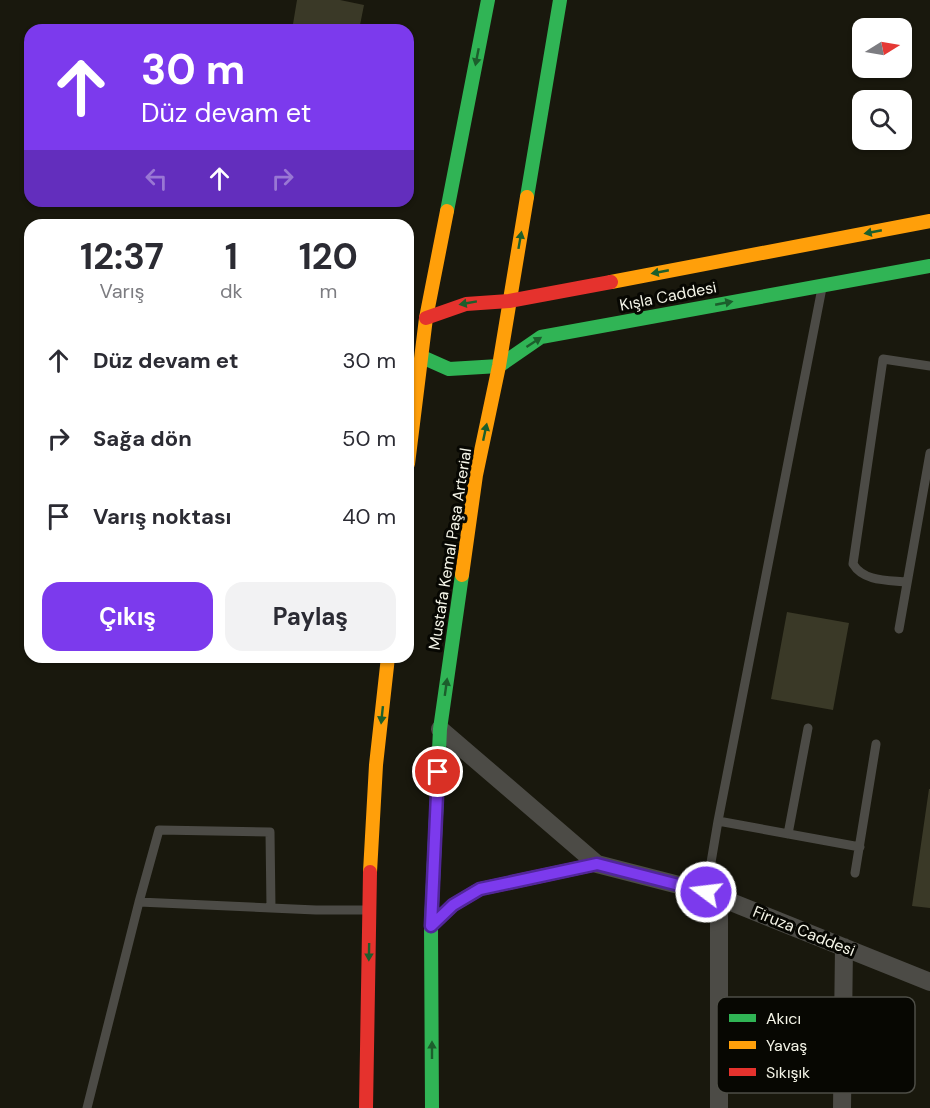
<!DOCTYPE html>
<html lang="tr">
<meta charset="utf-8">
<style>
body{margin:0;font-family:"DM Sans",sans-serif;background:#f2f2f3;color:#2b2b33;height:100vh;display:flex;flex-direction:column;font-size:22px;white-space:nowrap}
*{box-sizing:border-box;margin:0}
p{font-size:20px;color:#7c7c81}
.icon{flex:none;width:33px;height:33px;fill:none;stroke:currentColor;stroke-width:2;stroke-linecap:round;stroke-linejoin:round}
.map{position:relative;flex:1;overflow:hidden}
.side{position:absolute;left:24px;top:219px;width:390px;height:444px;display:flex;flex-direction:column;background:#fff;border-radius:18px;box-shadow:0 2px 4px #0004}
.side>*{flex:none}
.top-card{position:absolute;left:24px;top:24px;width:390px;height:183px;border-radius:18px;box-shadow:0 2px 4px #0004;background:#7c3aed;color:#fff;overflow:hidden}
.needle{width:39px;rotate:79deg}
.fabs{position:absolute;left:852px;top:18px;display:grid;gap:12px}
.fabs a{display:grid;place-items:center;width:60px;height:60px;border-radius:12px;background:#fff;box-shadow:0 2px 4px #0004;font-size:30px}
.pin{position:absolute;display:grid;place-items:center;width:51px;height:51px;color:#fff;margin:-26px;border:3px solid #fff;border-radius:50%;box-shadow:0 2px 6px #0007}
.me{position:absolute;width:66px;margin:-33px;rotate:285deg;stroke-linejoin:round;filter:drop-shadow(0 0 4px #0008)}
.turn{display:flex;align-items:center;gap:21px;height:126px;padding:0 18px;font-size:27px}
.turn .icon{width:78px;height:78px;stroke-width:2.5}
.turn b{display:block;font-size:42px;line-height:51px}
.lanes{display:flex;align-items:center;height:57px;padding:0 18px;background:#0003;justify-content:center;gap:30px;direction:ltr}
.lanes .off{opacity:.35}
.eta{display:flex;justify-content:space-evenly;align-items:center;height:102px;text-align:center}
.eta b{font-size:36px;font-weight:700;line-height:42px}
.primary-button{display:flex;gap:12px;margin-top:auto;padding:12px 18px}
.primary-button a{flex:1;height:69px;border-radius:18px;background:#7c3aed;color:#fff;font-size:24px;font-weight:700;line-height:69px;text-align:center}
.primary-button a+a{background:#f2f2f3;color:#2b2b33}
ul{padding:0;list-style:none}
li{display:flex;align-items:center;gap:18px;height:78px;padding:0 18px}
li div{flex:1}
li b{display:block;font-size:22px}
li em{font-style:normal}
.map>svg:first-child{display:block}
</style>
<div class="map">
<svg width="930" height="1108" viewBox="0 0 930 1108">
<rect width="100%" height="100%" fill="#19180d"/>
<path fill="#3a3927" d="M297,0h43l24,5 -5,25h-67z
M787,612l62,11 -16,87 -62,-11z
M929,789h1v119l-18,-2z"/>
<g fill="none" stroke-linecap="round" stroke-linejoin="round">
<path stroke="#4c4b46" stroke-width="9" d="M907,582c-19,-2 -43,0 -54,-18l30,-205 47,7
M899,629l31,-176
M718,821l142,26
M788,834l20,-106
M855,873l21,-129
M706,892l12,-71 104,-533
M139,902l20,-72 111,2 1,76
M87,1108l52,-206 177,8h51"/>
<path stroke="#4c4b46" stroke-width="18" d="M440,729l157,135 109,28 224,90
M719,898v210
M842,1108l2,-161"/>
<path stroke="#30b455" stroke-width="14" d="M527,197l33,-197
M447,211l41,-211
M422,357l27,12 50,-3 42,-29 389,-71
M432,1108l-1,-182 9,-197 22,-154"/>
<path stroke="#ff9f0a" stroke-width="14" d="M611,282l319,-61
M408,464l18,-146 21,-107
M462,575l14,-100 23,-109 28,-169
M370,872l6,-107 12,-108"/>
<path stroke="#e5322d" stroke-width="14" d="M426,318l40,-14 43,-3 102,-19
M431,926l22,-21 27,-16 117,-25
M366,1108l4,-236"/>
</g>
<defs><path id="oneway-solid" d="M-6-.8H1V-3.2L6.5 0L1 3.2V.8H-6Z" transform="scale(1.5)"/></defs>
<g fill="#1c5e2c">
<use href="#oneway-solid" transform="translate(477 57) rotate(101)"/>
<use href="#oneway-solid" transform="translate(873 232) rotate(169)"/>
<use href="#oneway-solid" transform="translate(520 240) rotate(-80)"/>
<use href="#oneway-solid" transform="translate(660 272) rotate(169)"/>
<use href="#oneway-solid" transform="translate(468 303) rotate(170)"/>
<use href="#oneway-solid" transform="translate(724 303) rotate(-11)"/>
<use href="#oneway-solid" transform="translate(534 342) rotate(-33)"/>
<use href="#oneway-solid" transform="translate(485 432) rotate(-78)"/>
<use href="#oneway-solid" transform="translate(446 687) rotate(-82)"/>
<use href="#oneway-solid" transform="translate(382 715) rotate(96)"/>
<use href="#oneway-solid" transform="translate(369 952) rotate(91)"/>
<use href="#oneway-solid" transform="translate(432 1050) rotate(-90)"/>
</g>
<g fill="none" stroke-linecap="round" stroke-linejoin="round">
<defs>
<path id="route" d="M438,772l-7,154 22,-21 27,-16 117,-25 109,28"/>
</defs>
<use href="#route" stroke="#51269a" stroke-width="15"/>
<use href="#route" stroke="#7c3aed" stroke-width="10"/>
</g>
<g text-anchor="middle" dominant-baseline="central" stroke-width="6" stroke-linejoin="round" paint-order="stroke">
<g font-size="16" fill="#f5f5e8" stroke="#070702">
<text transform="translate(668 296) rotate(-11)">Kışla Caddesi</text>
<text transform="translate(450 549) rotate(-81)">Mustafa Kemal Paşa Arterial</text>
<text transform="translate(804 931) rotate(22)">Firuza Caddesi</text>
</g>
</g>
<rect x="717" y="997" width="198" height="96" rx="9" fill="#070702" stroke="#4e4e47" stroke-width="1.5"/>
<rect x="729" y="1014" width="27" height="8" fill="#30b455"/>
<rect x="729" y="1041" width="27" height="8" fill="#ff9f0a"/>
<rect x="729" y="1068" width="27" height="8" fill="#e5322d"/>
<g font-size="16" fill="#f5f5e8">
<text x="766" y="1024">Akıcı</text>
<text x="766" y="1051">Yavaş</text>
<text x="766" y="1078">Sıkışık</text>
</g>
</svg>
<div class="fabs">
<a><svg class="needle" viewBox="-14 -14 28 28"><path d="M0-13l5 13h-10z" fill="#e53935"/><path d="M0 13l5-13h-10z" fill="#7c7c81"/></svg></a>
<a><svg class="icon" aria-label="search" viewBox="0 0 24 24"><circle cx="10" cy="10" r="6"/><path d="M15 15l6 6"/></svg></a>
</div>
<div class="pin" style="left:438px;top:772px;background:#d93025"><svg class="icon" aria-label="arrive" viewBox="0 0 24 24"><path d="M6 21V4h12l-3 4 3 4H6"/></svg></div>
<svg class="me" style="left:706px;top:892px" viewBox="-20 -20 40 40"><circle r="17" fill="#7c3aed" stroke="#fff" stroke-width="3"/><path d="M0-11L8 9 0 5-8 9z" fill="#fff"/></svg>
<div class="top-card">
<div class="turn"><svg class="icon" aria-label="ahead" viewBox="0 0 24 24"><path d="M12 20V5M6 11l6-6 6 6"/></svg><div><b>30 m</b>Düz devam et</div></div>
<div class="lanes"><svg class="icon off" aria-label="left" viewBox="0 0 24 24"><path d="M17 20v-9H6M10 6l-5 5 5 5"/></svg><svg class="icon" aria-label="ahead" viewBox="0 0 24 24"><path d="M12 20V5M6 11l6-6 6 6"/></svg><svg class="icon off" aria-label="right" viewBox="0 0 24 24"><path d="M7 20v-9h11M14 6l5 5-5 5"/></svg></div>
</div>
<section class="side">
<div class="eta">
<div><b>12:37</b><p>Varış</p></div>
<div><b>1</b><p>dk</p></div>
<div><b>120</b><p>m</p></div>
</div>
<ul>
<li><svg class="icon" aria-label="ahead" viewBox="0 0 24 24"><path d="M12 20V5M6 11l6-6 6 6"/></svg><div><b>Düz devam et</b></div><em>30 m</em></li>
<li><svg class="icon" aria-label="right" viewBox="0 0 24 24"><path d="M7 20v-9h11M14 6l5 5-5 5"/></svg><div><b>Sağa dön</b></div><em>50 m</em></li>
<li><svg class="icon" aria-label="arrive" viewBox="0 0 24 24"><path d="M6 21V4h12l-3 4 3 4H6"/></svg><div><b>Varış noktası</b></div><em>40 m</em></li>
</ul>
<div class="primary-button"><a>Çıkış</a><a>Paylaş</a></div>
</section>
</div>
